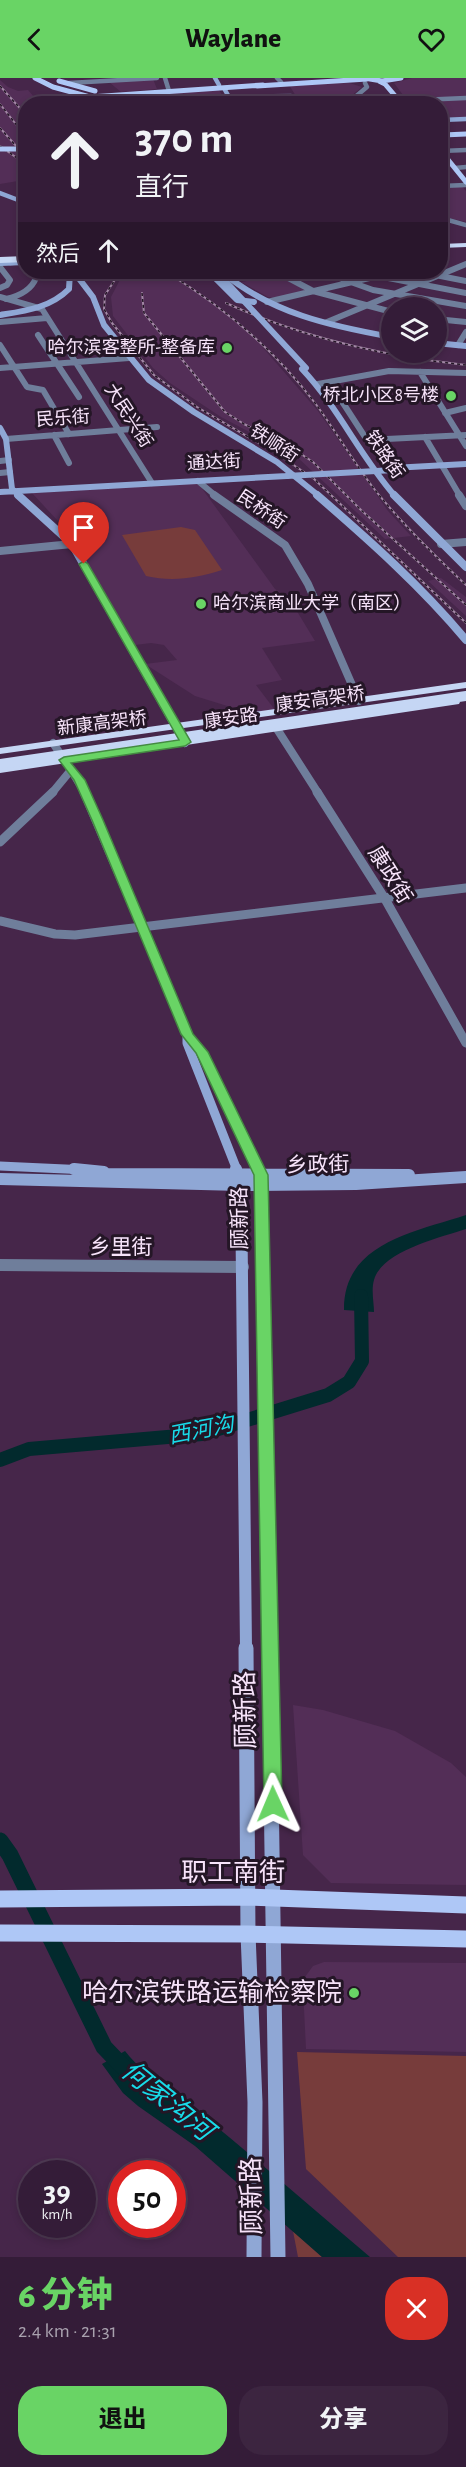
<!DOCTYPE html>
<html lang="zh">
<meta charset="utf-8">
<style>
body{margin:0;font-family:"Alegreya Sans","Noto Sans SC",sans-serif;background:#3c2540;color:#f1f3f6;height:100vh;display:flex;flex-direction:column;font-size:22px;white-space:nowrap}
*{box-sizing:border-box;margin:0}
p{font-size:20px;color:#a9a1ae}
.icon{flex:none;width:33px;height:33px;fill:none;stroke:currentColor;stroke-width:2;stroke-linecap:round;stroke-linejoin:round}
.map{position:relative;height:2179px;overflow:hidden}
.drawer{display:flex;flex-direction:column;background:#341c38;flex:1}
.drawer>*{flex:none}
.banner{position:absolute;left:18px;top:18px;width:430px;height:183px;border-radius:24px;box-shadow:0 3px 9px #0003,0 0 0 2px #4e3a53;background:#341c38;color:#f1f3f6;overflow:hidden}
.fabs{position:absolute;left:381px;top:219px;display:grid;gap:12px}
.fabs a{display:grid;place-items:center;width:66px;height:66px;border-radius:50%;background:#341c38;box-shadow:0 3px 9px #0003,0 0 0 2px #4e3a53;font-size:30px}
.speed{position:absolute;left:18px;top:2082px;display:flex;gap:12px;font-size:30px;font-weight:700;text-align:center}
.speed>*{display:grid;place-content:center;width:78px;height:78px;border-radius:50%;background:#341c38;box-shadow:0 3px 9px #0003,0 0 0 2px #4e3a53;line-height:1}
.speed small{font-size:15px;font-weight:400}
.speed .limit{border:9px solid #d22;background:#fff;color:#111}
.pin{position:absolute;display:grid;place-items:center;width:51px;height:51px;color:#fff;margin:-62px -26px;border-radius:50% 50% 50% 0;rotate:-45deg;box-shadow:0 0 6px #0007}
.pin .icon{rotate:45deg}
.me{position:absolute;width:66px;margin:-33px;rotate:359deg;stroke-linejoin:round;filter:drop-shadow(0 0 4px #0008)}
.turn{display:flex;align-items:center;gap:21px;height:126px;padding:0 18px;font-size:27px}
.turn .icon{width:78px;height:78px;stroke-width:2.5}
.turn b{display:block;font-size:42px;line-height:51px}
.then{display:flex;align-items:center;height:57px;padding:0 18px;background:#0003;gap:12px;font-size:22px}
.round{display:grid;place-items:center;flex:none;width:63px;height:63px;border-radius:24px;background:#3c2540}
.overview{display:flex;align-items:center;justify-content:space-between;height:102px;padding:0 18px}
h1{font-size:36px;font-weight:800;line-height:45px;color:#69d465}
.action{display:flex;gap:12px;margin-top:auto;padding:12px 18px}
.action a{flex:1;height:69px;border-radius:24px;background:#69d465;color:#111;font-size:24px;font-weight:800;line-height:69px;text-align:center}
.action a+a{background:#3c2540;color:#f1f3f6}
header{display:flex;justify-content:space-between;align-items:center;height:78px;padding:0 18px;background:#69d465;color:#111;font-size:27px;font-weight:800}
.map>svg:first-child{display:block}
</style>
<header><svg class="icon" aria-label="back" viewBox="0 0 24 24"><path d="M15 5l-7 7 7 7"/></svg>Waylane<svg class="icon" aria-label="heart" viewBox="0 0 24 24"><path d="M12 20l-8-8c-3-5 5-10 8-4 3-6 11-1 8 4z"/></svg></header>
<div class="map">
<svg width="466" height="2179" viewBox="0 0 466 2179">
<rect width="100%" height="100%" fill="#46264a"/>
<path fill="#532e57" d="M412,0h54v20l-60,1 -12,-16z
M153,1l4,10 -36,3 -12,-10z
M0,2l8,7 10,4 10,-1 7,8 8,-1 5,6 -22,1 -1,79 -7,-2 -18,3z
M343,3l19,6 -17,14 -44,3 -12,-19z
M219,12l8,13h-35l-2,-2 3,-1 -4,-4v3l-18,1 -4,-7z
M466,21v18l-25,1v-14l-32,-1 -2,-2z
M462,108l4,5v31l-25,-6v-29z
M124,194h40l49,30 37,31 68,78 70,100 23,25 -26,3 -88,-82 -76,-40 -51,-34 -17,-15 -40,-52 -2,-19z
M278,198l30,15 -31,7 -9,-1 -27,-15z
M198,405l77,106 9,6 14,18 17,28 -53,7 20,32 -26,5 19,25 -25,3 -55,-17 -50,-32 32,-4 -13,-15 -13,-2 -16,2 -65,-111 -38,-41z
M441,500l25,19v19l-38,-35z
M293,1627l30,5 72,21 56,32 15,14v108l-135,-2 -28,-28z
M324,1884l142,1v89l-160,-3 -3,-60 2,-12 8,-11z"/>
<path fill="#773c3b" d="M181,449l14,3 27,40c-26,8 -49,12 -76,6l-24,-41z
M297,1974l169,4v201h-68l-92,-88z
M293,2153l29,26h-24z"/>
<path fill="#022a2d" d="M466,1137v14c-27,9 -84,22 -92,51 -3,10 0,23 0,32l-30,-2c-1,-67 71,-78 122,-95z
M125,1973c24,30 52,43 81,67 55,45 109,93 164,139h-48l-127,-111 -57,-40 -15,-13 -21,-29z"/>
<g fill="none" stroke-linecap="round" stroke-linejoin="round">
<path stroke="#022a2d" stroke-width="14" d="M0,1382l29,-11 173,-15 126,-39 21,-13 13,-21 -1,-65"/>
<path stroke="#022a2d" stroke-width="17" d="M0,1763l10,14 94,192 21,22"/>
<path stroke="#6f7e9b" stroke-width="4.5" d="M165,0l4,13
M277,0l4,4
M69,5l88,-5
M163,14l6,12
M226,19l65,-1
M348,25l19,-16 -2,-4
M327,26l139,-6
M441,73l25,-1
M455,90l11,-1
M441,108l25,-1
M441,140l25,7"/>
<path stroke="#6f7e9b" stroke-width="6" d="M0,189l10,13 -3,5 -7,3
M277,194l36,19 79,21
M323,194l50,18 93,16
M420,194l46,9
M378,198l88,17
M229,199l47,-5
M0,219l42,12 110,174
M6,221c13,-3 25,-8 30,-21l-4,-6
M267,224l128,-30
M436,241l30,3
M0,244l47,-4
M327,244l139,-58
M38,257l41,62
M0,267l27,42 16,3 26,44
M458,267l8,-13
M0,290l129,-10
M420,294l46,74
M330,305l37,57 99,-5
M318,306l71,-13 77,2
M445,335l21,-5
M54,357l15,28
M425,359l35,59
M6,361l151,-12
M0,383l9,-1
M0,395l10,-1
M198,403l18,15"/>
<path stroke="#6f7e9b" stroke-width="8" d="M214,417l71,50 23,39 51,117
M459,417l7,11
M441,466l25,-2
M0,473l72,-7
M277,651l41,64
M71,692l14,23
M52,715l19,-23 -18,-27"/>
<path stroke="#6f7e9b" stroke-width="9" d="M84,714l103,242
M317,714l68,107 81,144
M0,764l53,-50
M0,843l55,13 20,1 391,-47"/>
<path stroke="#6f7e9b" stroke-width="12" d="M0,1187l243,2"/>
<path stroke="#8fa7d5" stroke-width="4.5" d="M215,0l4,7
M225,12l8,14
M72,15l8,6 -1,5
M441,42l25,-1
M0,115l26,10
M10,185l16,-1"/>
<path stroke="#8fa7d5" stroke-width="6" d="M0,185l26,-1
M74,194l19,25 11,28 45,55 45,32 83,50 42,34
M209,194l28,28 17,2
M222,194c49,41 108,54 170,65
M0,237c25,-4 50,-7 69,-26l1,-17
M436,265l30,3
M302,291c36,38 58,87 93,127
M0,350l6,11 6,50 8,7
M392,390l74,-4
M0,414l287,-16"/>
<path stroke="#8fa7d5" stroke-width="8" d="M18,417l54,49 113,199
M317,417c52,45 105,92 149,145
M394,417l72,72"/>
<path stroke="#8fa7d5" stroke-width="9" d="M187,956l14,18 58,118
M187,956v9l50,127
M0,1088l87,4"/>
<path stroke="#8fa7d5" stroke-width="12" d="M74,1091l30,3
M236,1091l5,16 5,464
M258,1091l3,6 9,474
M97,1096l312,1
M0,1101l241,6 115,-1 110,-7"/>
<path stroke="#8fa7d5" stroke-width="15" d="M246,1570l2,286 7,168 -1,155
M269,1570l9,609"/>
<path stroke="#aec7f6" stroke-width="5" d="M35,0l18,9 37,10 173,-12
M364,0l18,3 19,-3
M59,3l36,10
M379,3l6,3 17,20
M257,8l110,-7
M443,57l23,-1
M441,73l25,31"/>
<path stroke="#aec7f6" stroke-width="17" d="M0,1821l248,-2 218,8
M0,1855l248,1 218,5"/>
<path fill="#c5d6f4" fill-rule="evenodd" d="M466,165v4l-25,1v-4z
M466,604v6l-466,66v-6z
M455,621l5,3 -1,2 -459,69v-6z"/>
<defs>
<path id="rail" d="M0,8l26,29
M0,26l26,33
M0,50l26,29
M0,68l24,17
M120,194l-15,23 -1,14 8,14 42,52 43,32 77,45 39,26 153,145
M166,194c58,35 108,77 149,131 21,28 38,59 60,87 27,34 59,65 91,95
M142,215l2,20 81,99 19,12 51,26 18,12 48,48 105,95
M226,225c77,35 156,53 240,62"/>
</defs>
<use href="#rail" stroke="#a288a5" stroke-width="2"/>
<use href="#rail" stroke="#241626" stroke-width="1.5" stroke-dasharray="3" stroke-linecap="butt"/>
<path stroke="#8fa7d5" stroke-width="6" d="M217,194l89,96
M287,398l107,-6"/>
<path stroke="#aec7f6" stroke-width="5" d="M0,71h26"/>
<path stroke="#c5d6f4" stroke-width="6" d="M0,182l26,-1"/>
<path stroke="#c5d6f4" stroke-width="10" d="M0,686l466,-68"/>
</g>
<path fill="#69d465" stroke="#448a42" stroke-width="1.5" d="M84,483l4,3 103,178 -6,4 -114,17 14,17 18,40 90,214 15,18 60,123 14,629 -3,5 -6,2 -7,-2 -2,-5 -10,-629 -58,-122 -15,-19 -89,-214 -18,-40 -15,-20 5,-3 115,-17 -100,-176z"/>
<g fill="#69d465" stroke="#241626" stroke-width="2">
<circle cx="227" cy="270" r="6"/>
<circle cx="451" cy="318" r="6"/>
<circle cx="201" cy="526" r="6"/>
<circle cx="354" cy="1915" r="6"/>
</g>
<g text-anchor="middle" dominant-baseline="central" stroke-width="6" stroke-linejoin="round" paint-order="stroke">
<g font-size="18" fill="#f7e3fa" stroke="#241626" text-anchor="end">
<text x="215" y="270">哈尔滨客整所-整备库</text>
<text x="439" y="318">桥北小区8号楼</text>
<text x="213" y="526" text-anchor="start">哈尔滨商业大学（南区）</text>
</g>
<g font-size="18" fill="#f7e3fa" stroke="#241626">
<text transform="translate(128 338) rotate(57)">大民兴街</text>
<text transform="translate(63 341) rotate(-4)">民乐街</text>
<text transform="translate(274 366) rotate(33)">铁顺街</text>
<text transform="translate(384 377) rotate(55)">铁路街</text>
<text transform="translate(214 385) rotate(-3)">通达街</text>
<text transform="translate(261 432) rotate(34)">民桥街</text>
<text transform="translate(320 622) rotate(-8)">康安高架桥</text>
<text transform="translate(231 641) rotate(-8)">康安路</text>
<text transform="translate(102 646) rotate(-7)">新康高架桥</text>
</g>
<g font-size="21" fill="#f7e3fa" stroke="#241626">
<text transform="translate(390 797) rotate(58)">康政街</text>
<text transform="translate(318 1087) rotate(-1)">乡政街</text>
<text transform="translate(240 1140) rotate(-91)">顾新路</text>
<text x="121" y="1169">乡里街</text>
</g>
<g font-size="22" font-style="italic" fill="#18dbe9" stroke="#241626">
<text transform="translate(201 1352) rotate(-11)">西河沟</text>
</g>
<g font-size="26" fill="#f7e3fa" stroke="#241626">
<text transform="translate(246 1632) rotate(-91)">顾新路</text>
<text x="233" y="1795">职工南街</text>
<text transform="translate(252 2118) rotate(-91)">顾新路</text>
</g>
<g font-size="26" fill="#f7e3fa" stroke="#241626" text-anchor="end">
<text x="342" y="1915">哈尔滨铁路运输检察院</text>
</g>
<g font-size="27" font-style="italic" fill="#18dbe9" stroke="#241626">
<text transform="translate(167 2023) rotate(39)">何家沟河</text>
</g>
</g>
</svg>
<div class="fabs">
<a><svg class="icon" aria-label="layers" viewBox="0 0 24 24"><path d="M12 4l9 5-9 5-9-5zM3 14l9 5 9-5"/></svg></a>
</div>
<div class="speed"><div>39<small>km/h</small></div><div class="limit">50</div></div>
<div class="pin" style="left:84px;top:486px;background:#d93025"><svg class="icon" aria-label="arrive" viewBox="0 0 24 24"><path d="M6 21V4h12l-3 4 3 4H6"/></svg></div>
<svg class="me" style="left:273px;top:1726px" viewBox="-20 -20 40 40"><path d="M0-17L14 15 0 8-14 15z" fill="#69d465" stroke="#fff" stroke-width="4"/></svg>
<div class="banner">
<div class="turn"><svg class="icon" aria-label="ahead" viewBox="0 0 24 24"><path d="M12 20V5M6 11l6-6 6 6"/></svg><div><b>370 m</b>直行</div></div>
<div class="then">然后<svg class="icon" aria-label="ahead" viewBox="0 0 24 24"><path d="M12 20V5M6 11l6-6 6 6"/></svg></div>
</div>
</div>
<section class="drawer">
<div class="overview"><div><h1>6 分钟</h1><p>2.4 km · 21:31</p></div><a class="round" style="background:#d93025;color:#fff"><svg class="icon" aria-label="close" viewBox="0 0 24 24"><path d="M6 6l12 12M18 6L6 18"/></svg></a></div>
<div class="action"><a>退出</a><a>分享</a></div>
</section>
